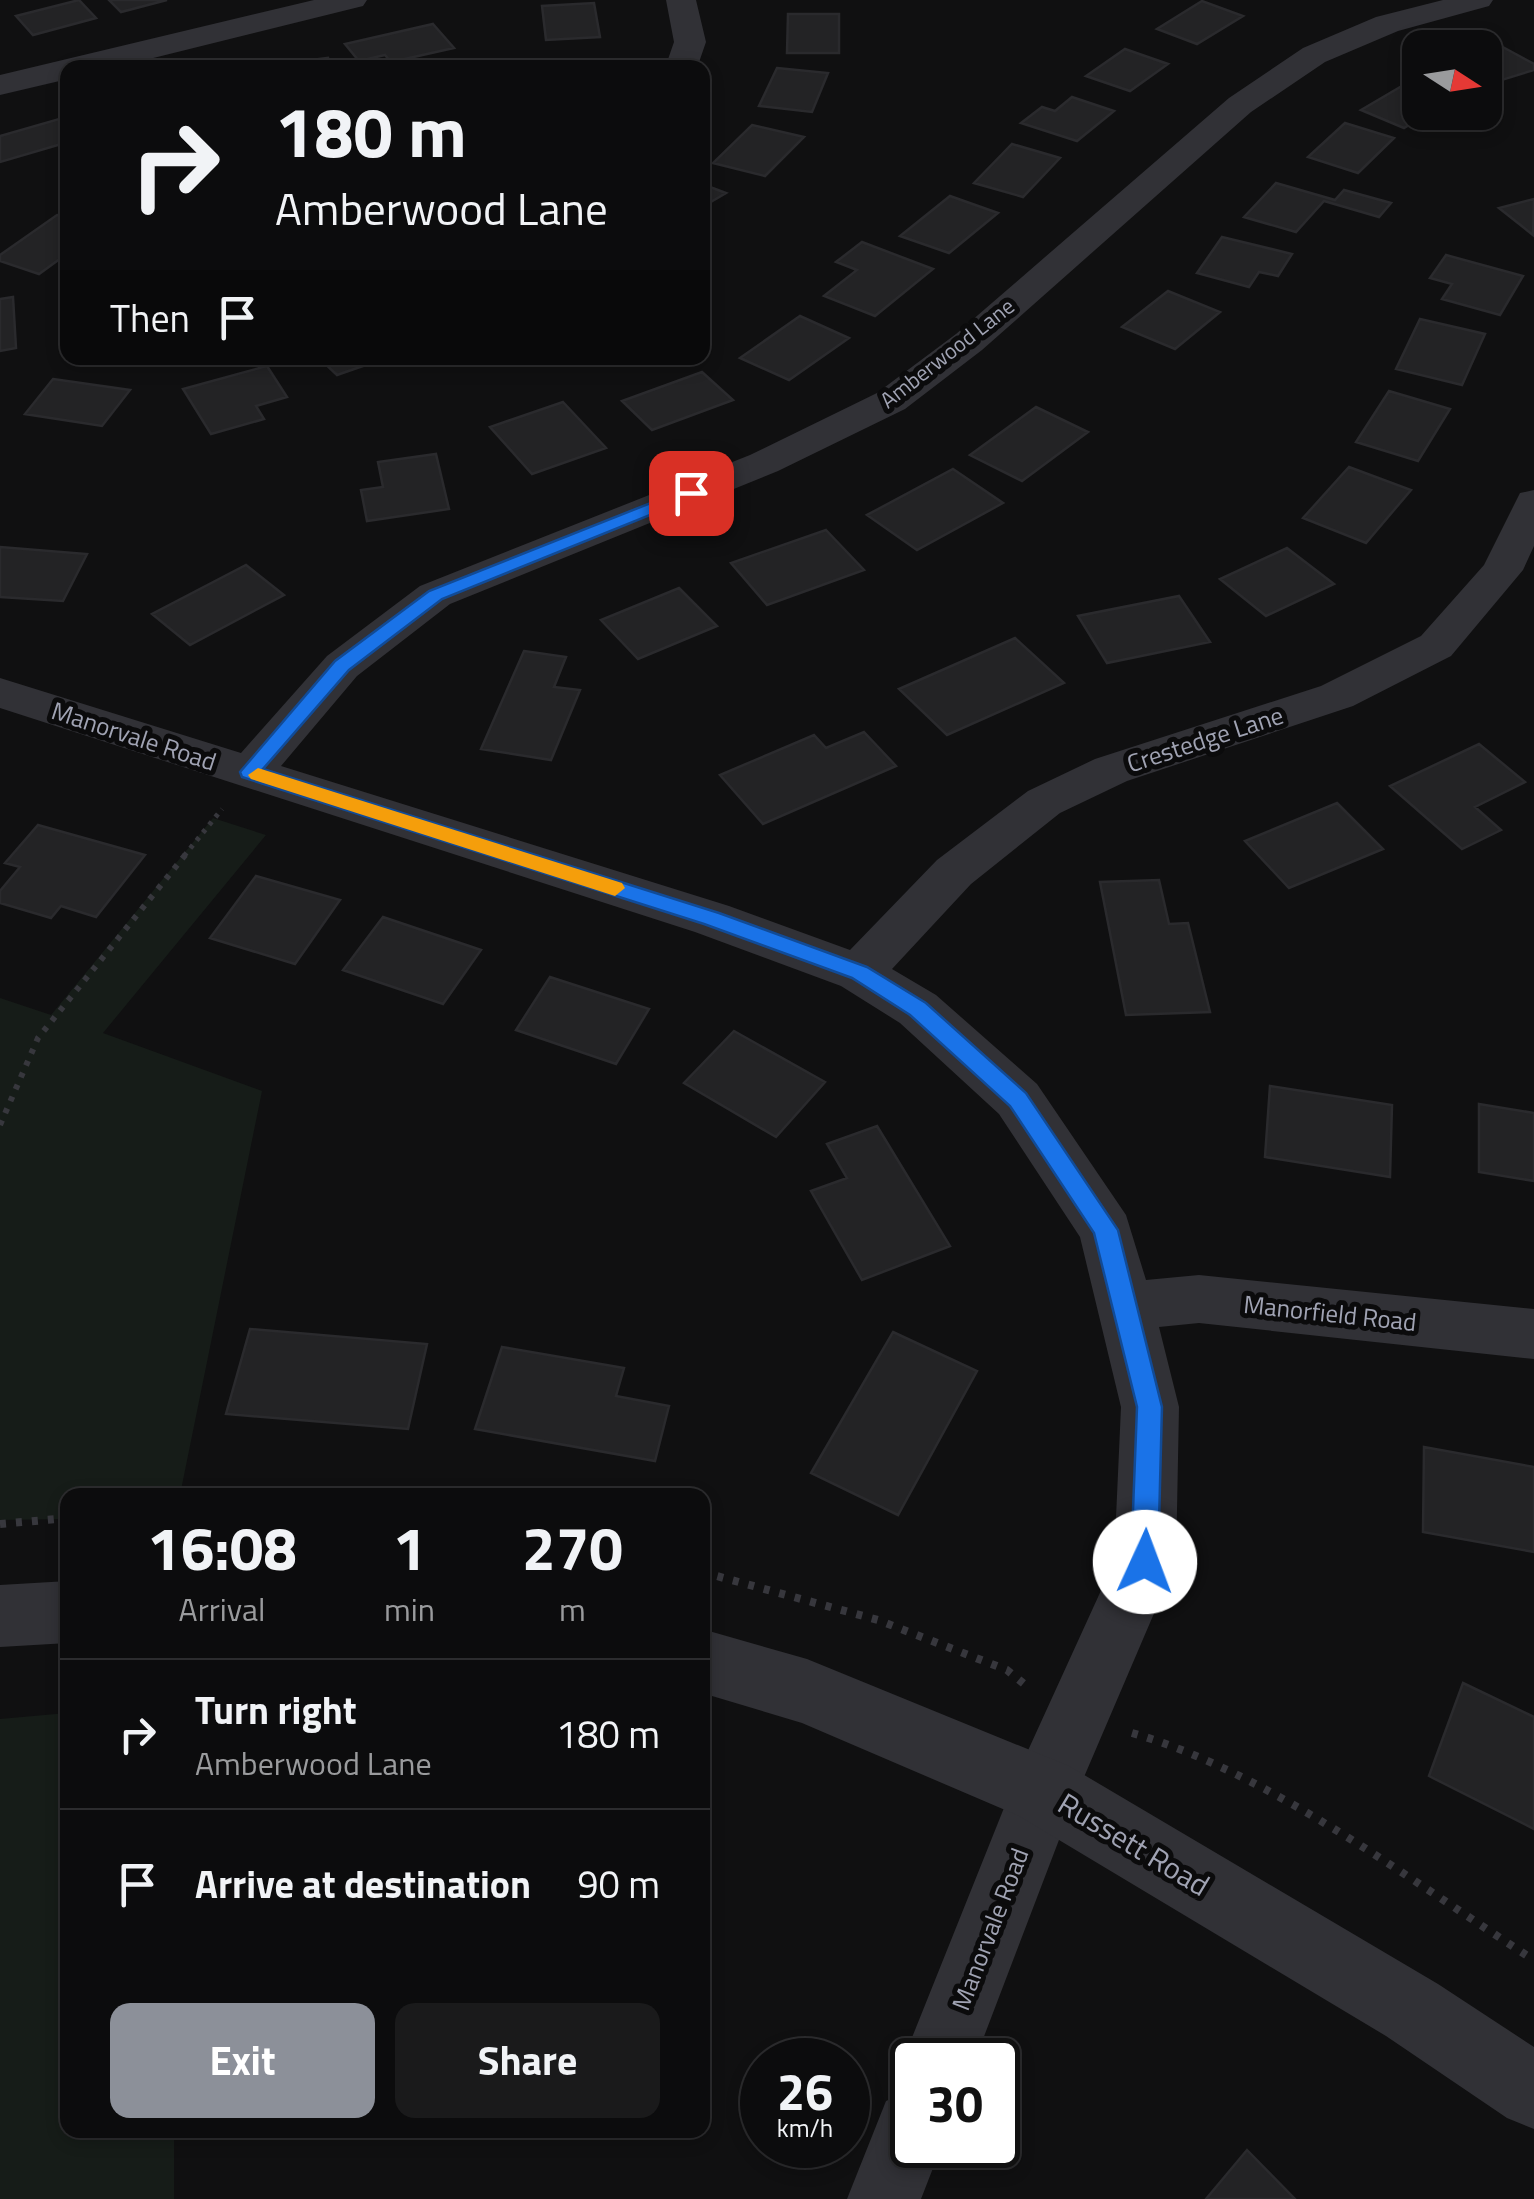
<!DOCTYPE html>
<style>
body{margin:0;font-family:"Titillium Web",sans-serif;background:#1a1a1b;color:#f1f3f6;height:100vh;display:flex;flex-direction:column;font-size:38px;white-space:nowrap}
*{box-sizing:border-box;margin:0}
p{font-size:32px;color:#9a9b9d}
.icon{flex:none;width:55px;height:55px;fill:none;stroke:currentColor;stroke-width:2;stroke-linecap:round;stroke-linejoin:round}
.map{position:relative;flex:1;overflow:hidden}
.details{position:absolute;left:60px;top:1488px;width:650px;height:650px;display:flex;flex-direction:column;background:#0c0c0d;border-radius:20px;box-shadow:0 5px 15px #0003,0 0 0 2px #2c2c2e}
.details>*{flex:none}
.hud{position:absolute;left:60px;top:60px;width:650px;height:305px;border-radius:20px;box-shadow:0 5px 15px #0003,0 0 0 2px #2c2c2e;background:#0c0c0d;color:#f1f3f6;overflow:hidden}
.needle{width:65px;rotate:102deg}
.buttons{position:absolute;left:1402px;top:30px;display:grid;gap:20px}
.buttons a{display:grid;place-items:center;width:100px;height:100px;border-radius:20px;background:#0c0c0d;box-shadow:0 5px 15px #0003,0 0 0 2px #2c2c2e;font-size:50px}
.speed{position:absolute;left:740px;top:2038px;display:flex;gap:20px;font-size:50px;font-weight:700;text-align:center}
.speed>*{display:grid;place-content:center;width:130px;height:130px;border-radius:50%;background:#0c0c0d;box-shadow:0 5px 15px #0003,0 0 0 2px #2c2c2e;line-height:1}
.speed small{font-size:25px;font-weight:400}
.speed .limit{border:5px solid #111;border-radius:15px;background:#fff;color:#111}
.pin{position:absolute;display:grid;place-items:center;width:85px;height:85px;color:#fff;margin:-42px;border-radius:20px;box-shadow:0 5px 15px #0006}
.me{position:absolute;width:110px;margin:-55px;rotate:2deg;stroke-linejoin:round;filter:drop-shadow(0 0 8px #0008)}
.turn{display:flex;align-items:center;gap:35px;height:210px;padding:0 50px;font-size:45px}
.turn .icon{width:130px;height:130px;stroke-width:2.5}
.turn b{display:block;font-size:70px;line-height:85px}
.then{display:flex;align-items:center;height:95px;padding:0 50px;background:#0003;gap:20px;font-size:38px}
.eta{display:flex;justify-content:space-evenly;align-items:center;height:170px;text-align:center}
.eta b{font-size:60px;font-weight:700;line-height:70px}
.button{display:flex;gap:20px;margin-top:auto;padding:20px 50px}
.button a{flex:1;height:115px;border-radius:20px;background:#8c9099;color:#fff;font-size:40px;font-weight:700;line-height:115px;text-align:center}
.button a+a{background:#1a1a1b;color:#f1f3f6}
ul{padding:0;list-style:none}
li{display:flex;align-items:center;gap:30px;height:150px;padding:0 50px;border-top:2px solid #2c2c2e}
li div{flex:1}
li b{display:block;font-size:38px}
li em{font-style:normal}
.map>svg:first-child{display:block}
</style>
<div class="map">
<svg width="1534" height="2199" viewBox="0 0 1534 2199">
<rect width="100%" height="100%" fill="#101011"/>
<path fill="#161c18" d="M213,818l53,17 -163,198 159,58 -82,404h-112l-1,24 -67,1v-522l51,17z
M67,1713l1,417h106v69h-174v-480z"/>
<path fill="#232325" stroke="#2a2a2d" stroke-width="2.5" d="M79,0l17,18 -63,17 -17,-19z
M109,0h58l-46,12z
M1202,1l41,15 -46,28 -40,-15z
M594,3l6,34 -54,3 -4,-34z
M788,14h51v39h-52z
M433,24l21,24 -63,14 -6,-7 -26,6 -14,-17z
M1499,45l35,19v6l-49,15v-36z
M1125,49l43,15 -38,27 -44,-15z
M328,58l2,10h-82z
M777,68l51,5 -16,39 -53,-6z
M1414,79l6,3v30h10l-26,16 -43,-18z
M1072,97l42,14 -37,30 -56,-18 21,-16 13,4z
M66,117l2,25 -68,20v-26z
M1345,123l49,15 -36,35 -50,-16z
M752,125l52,12 -39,39 -52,-13z
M1012,144l48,14 -37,39 -49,-14z
M1276,183l59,17 9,-10 47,13 -12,14 -55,-16 -28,31 -52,-15z
M702,184l24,9 -24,14z
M950,196l48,17 -49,40 -49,-17z
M1534,199l-1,36 -34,-27z
M57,215l11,3v35l-29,21 -39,-13v-6z
M1222,237l70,17 -14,22 -19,-4 -10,15 -52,-14z
M862,242l71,27 -58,47 -51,-20 33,-26 -21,-8z
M1446,255l77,21 -23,39 -58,-16 10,-15 -22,-6z
M1168,291l52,21 -45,37 -53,-22z
M13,297l3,51 -16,3v-52z
M800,316l49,22 -60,42 -49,-22z
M1420,319l65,15 -23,51 -66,-16z
M319,358h67l-49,17z
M267,366l20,31 -31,9 8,13 -53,15 -28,-45z
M702,372l31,28 -81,30 -30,-29z
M53,379l77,11 -28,36 -77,-12z
M1389,391l61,18 -32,52 -62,-19z
M563,402l43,46 -74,26 -42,-47z
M1036,407l52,25 -66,49 -52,-26z
M436,454l13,55 -82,12 -6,-31 22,-3 -5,-25z
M1349,467l62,23 -45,53 -63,-25z
M953,469l50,34 -86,47 -50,-35z
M826,530l38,40 -97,35 -36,-42z
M0,547l87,7 -24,47 -63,-4z
M1287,548l47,36 -68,32 -46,-37z
M246,565l38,30 -94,50 -38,-31z
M679,588l38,38 -79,33 -37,-39z
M1179,596l31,46 -103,21 -29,-47z
M1015,638l49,45 -117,52 -48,-46z
M524,651l42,6 -12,30 26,3 -29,70 -70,-11z
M864,732l32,34 -133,58 -43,-49 94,-40 12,13z
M1479,744l46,38 -50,25 26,23 -39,19 -72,-63z
M1337,803l46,46 -94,39 -44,-47z
M38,825l107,30 -49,62 -35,-11 -10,12 -51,-15v-12l20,-24 -15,-4z
M256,876l84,24 -45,64 -85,-26z
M1159,880l10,44 19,-1 22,89 -84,3 -26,-133z
M383,917l98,33 -38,54 -100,-34z
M550,977l99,32 -33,55 -100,-34z
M734,1031l91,51 -49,55 -92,-54z
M1270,1086l122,19 -2,72 -125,-20z
M1479,1104l55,9v68l-55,-9z
M877,1126l73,120 -88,34 -51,-89 36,-13 -20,-34z
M250,1329l177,15 -19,85 -182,-15z
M893,1332l84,39 -79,144 -87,-42z
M502,1347l122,21 -8,28 53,10 -14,55 -180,-32z
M1424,1447l110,20v85l-111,-20z
M1463,1683l71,34v112l-105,-53z
M1247,2150l48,49h-89z"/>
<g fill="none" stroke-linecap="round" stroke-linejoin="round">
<path stroke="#37373d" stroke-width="5" stroke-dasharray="4 6" stroke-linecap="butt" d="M184,856l38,-47"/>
<path stroke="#37373d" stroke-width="6" stroke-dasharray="5 8" stroke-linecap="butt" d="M0,1125l38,-87 148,-184"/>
<path stroke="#37373d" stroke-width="8" stroke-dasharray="6 10" stroke-linecap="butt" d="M0,1524l68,-6
M702,1572l176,48 129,50 22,18
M1132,1733c139,40 280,149 402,227"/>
<path fill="#313136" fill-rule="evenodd" d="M314,0h53l-4,6 -250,62h-45v11l-68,16v-20z
M666,0h30l10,42 -9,26h-32l9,-26z
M1443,0h50l-4,6 -91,25 -73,31 -74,50 -269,238 -77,59 -127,62 -328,133 -93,72 -76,90 448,140 121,44 87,-90 91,-69 67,-32 226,-73 100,-50 63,-71 36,-72 14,-3v56l-11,24 -72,86 -98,50 -226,75 -67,32 -89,71 -79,85 44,26 101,89 89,131 20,65 53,-5 335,34v50l-335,-36 -40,4 20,80 -3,155 -101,236 -100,262h-63v23l-9,-23 117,-292 94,-206 7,-155 -41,-170 -81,-123 -99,-91 -59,-37 -146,-54 -695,-224v-30l241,75 86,-97 93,-70 330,-131 127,-62 79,-59 273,-236 74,-50 73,-31z
M912,2090v55h30l-21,54h-74l39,-98z"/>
<path fill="#313136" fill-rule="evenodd" d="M68,1581v62l-68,4v-62z
M702,1629l105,30 262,107 369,218 96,63v82l-27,-11 -121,-82 -367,-220 -217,-93 -100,-30z"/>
</g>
<path fill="#1a73e8" stroke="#114b97" stroke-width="2.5" d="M691,487l6,2v7l-255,103 -93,71 -86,99 456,144 148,54 59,36 100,90 92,137 44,177 -4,155 -4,9 -9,3 -10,-3 -4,-9 6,-155 -43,-174 -84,-127 -100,-91 -58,-37 -148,-54 -462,-147 -2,-5 95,-111 94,-70z"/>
<path fill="#f59e0b" d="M258,768l364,115 3,5 -10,8 -364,-117 -3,-4z"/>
<g text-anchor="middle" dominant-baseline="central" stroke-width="10" stroke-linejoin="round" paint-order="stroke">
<g font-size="22" fill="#a0a3b3" stroke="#0b0b0c">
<text transform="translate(947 353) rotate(-38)">Amberwood Lane</text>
</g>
<g font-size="25" fill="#a0a3b3" stroke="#0b0b0c">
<text transform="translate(134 736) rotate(18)">Manorvale Road</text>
<text transform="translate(1205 739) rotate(-18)">Crestedge Lane</text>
<text transform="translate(1330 1313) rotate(6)">Manorfield Road</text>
<text transform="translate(990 1929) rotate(-69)">Manorvale Road</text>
</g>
<g font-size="30" fill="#a0a3b3" stroke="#0b0b0c">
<text transform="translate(1134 1844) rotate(31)">Russett Road</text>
</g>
</g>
</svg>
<div class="buttons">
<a><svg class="needle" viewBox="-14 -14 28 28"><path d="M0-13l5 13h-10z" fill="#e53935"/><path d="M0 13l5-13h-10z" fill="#9a9b9d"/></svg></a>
</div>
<div class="speed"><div>26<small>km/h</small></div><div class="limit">30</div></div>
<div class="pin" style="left:691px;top:493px;background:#d93025"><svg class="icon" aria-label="arrive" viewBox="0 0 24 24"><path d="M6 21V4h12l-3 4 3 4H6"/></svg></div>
<svg class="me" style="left:1145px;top:1562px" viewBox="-20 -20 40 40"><circle r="19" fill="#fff"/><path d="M0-13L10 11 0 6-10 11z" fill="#1a73e8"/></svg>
<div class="hud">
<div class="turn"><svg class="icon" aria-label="right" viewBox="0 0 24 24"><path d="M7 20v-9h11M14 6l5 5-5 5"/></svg><div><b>180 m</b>Amberwood Lane</div></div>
<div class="then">Then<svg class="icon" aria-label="arrive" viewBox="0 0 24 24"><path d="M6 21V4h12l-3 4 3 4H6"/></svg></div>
</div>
<section class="details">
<div class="eta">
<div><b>16:08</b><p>Arrival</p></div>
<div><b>1</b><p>min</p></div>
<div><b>270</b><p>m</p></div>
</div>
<ul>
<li><svg class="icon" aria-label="right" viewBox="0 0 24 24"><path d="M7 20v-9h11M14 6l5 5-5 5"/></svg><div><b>Turn right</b><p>Amberwood Lane</p></div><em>180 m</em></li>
<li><svg class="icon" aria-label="arrive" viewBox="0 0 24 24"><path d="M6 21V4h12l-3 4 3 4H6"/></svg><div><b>Arrive at destination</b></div><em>90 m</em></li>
</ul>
<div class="button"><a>Exit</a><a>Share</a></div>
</section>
</div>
